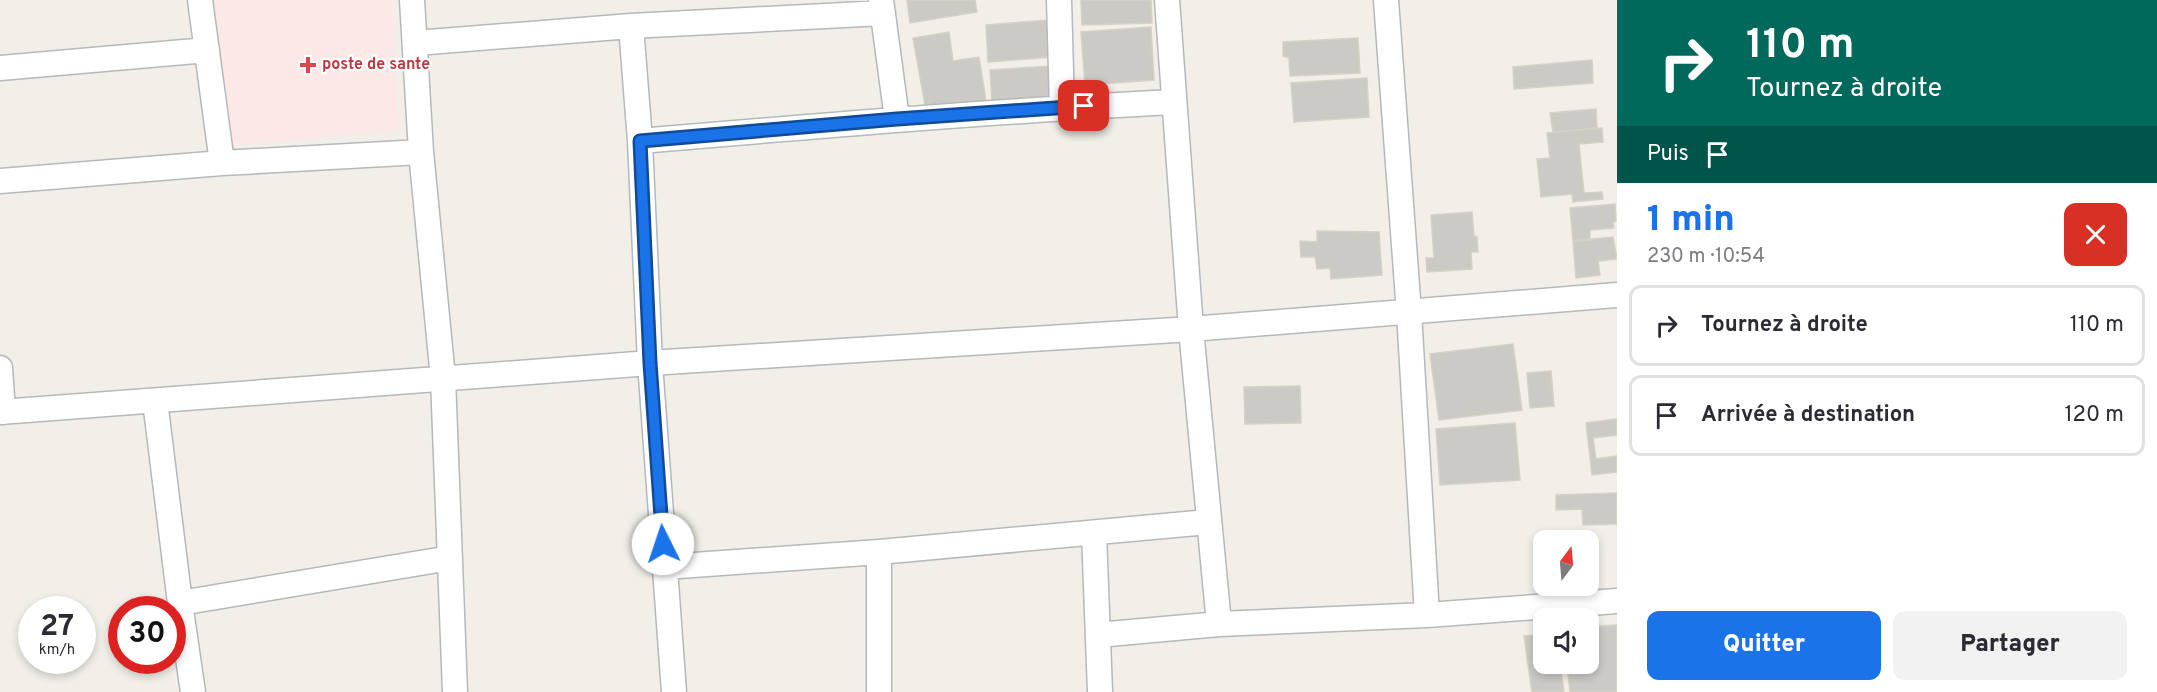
<!DOCTYPE html>
<html lang="fr">
<meta charset="utf-8">
<style>
body{margin:0;font-family:Overpass,sans-serif;background:#f2f2f3;color:#2b2b33;height:100vh;display:flex;flex-direction:column;font-size:22px;white-space:nowrap}
*{box-sizing:border-box;margin:0}
p{font-size:20px;color:#7c7c81}
.icon{flex:none;width:33px;height:33px;fill:none;stroke:currentColor;stroke-width:2;stroke-linecap:round;stroke-linejoin:round}
.map{position:relative;flex:1;overflow:hidden}
.details{display:flex;flex-direction:column;background:#fff;width:540px}
.details>*{flex:none}
.banner{background:#00695c;color:#fff;overflow:hidden}
.needle{width:39px;rotate:16deg}
.fabs{position:absolute;left:1533px;top:530px;display:grid;gap:12px}
.fabs a{display:grid;place-items:center;width:66px;height:66px;border-radius:12px;background:#fff;box-shadow:0 3px 9px #0003;font-size:30px}
.speed{position:absolute;left:18px;top:596px;display:flex;gap:12px;font-size:30px;font-weight:700;text-align:center}
.speed>*{display:grid;place-content:center;width:78px;height:78px;border-radius:50%;background:#fff;box-shadow:0 3px 9px #0003;line-height:1}
.speed small{font-size:15px;font-weight:400}
.speed .limit{border:9px solid #d22;background:#fff;color:#111}
.pin{position:absolute;display:grid;place-items:center;width:51px;height:51px;color:#fff;margin:-26px;border-radius:12px;box-shadow:0 3px 9px #0006}
.me{position:absolute;width:66px;margin:-33px;rotate:356deg;stroke-linejoin:round;filter:drop-shadow(0 0 4px #0008)}
.turn{display:flex;align-items:center;gap:21px;height:126px;padding:0 30px;font-size:27px}
.turn .icon{width:78px;height:78px;stroke-width:2.5}
.turn b{display:block;font-size:42px;line-height:51px}
.then{display:flex;align-items:center;height:57px;padding:0 30px;background:#0003;gap:12px;font-size:22px}
.round{display:grid;place-items:center;flex:none;width:63px;height:63px;border-radius:12px;background:#f2f2f3}
.overview{display:flex;align-items:center;justify-content:space-between;height:102px;padding:0 30px}
h1{font-size:36px;font-weight:800;line-height:45px;color:#1a73e8}
.primary-button{display:flex;gap:12px;margin-top:auto;padding:12px 30px}
.primary-button a{flex:1;height:69px;border-radius:12px;background:#1a73e8;color:#fff;font-size:24px;font-weight:800;line-height:69px;text-align:center}
.primary-button a+a{background:#f2f2f3;color:#2b2b33}
ul{padding:0;list-style:none}
li{display:flex;align-items:center;gap:18px;height:81px;margin:0 12px 9px;padding:0 18px;border:3px solid #e1e1e2;border-radius:12px}
li div{flex:1}
li b{display:block;font-size:22px}
li em{font-style:normal}
main{display:flex;flex:1;min-height:0}
.map>svg:first-child{display:block}
</style>
<main>
<div class="map">
<svg width="1617" height="692" viewBox="0 0 1617 692">
<rect width="100%" height="100%" fill="#f1efe8"/>
<path fill="#fce8e6" d="M213,0h179l6,130 -168,16z"/>
<path fill="#cccac5" stroke="#d6d1c6" stroke-width="1.5" d="M907,0h68l2,12 -67,11z
M1081,0h70l1,23 -70,2z
M1049,20l3,37 -64,5 -2,-37z
M1151,27l3,53 -69,5 -4,-53z
M949,32l4,29 26,-4 7,44 -60,10 -13,-73z
M1358,38l2,35 -70,3 -1,-18 -6,-2v-14z
M1592,60l1,23 -79,6 -1,-22z
M1051,66l3,33 -62,4 -2,-33z
M1367,78l2,39 -75,5 -3,-39z
M1596,109l1,19 -44,4 -3,-19z
M1602,128l1,14 -24,2 5,49 18,-1 1,7 -30,3 -1,-8 -31,3 -4,-38 13,-1 -3,-25z
M1615,204l1,17 -3,2 1,5 -24,2v10l-17,1 -3,-33z
M1472,212l2,24 3,1 1,15h-7l1,17 -45,3 -1,-14h8l-3,-43z
M1317,231l62,1 3,43 -51,4 -1,-11 -13,1 -2,-12h-14l-1,-16 17,1z
M1613,237l4,22 -19,2 2,14 -24,3 -3,-37z
M1513,344l9,66 -83,10 -9,-66z
M1551,371l3,35 -24,2 -3,-35z
M1300,386l1,37 -56,1 -1,-37z
M1616,419l1,16 -24,3 3,21 21,-3v16l-25,3 -6,-52z
M1515,423l5,57 -80,5 -4,-56z
M1617,493v31l-34,1 -1,-16 -26,1v-15z
M1617,625v67h-47l-3,-29h21v-36z
M1544,634v29h16l4,29h-32l-8,-56z"/>
<g fill="none" stroke-linecap="round" stroke-linejoin="round">
<defs>
<path id="minor" d="M200,0l22,163
M412,0l9,152 22,226 12,314
M881,0l16,119
M1059,0l3,108
M1167,0l24,329 28,295
M1386,0l23,313 18,302
M631,26l9,115 10,222 24,329
M416,43l215,-17 252,-13
M0,68l207,-18
M640,141c177,-15 355,-30 533,-39
M0,181l222,-18 199,-11
M0,368l3,44
M155,401l25,202 13,89
M0,412l650,-49 541,-34 426,-34
M1094,533l6,159
M665,567l214,-15 329,-30
M180,603l270,-45
M1098,635l121,-11 208,-9 190,-14
M879,692v-140"/>
</defs>
<use href="#minor" stroke="#b5b8bc" stroke-width="27"/>
<use href="#minor" stroke="#fff" stroke-width="24"/>
</g>
<g fill="none" stroke-linecap="round" stroke-linejoin="round">
<defs>
<path id="route" d="M663,544l-13,-181 -10,-222 257,-22 187,-13"/>
</defs>
<use href="#route" stroke="#114b97" stroke-width="15"/>
<use href="#route" stroke="#1a73e8" stroke-width="10"/>
</g>
<path fill="#e0444e" stroke="#fff" stroke-width="2" d="M305 56h6v6h6v6h-6v6h-6v-6h-6v-6h6z"/>
<g text-anchor="middle" dominant-baseline="central" stroke-width="4.5" stroke-linejoin="round" paint-order="stroke">
<g font-size="16" font-weight="bold" fill="#be3a42" stroke="#fff" text-anchor="start">
<text x="322" y="65">poste de sante</text>
</g>
</g>
</svg>
<div class="fabs">
<a><svg class="needle" viewBox="-14 -14 28 28"><path d="M0-13l5 13h-10z" fill="#e53935"/><path d="M0 13l5-13h-10z" fill="#7c7c81"/></svg></a>
<a><svg class="icon" aria-label="sound" viewBox="0 0 24 24"><path d="M4 9h4l5-4v14l-5-4H4zM17 9q2 3 0 6"/></svg></a>
</div>
<div class="speed"><div>27<small>km/h</small></div><div class="limit">30</div></div>
<div class="pin" style="left:1084px;top:106px;background:#d93025"><svg class="icon" aria-label="arrive" viewBox="0 0 24 24"><path d="M6 21V4h12l-3 4 3 4H6"/></svg></div>
<svg class="me" style="left:663px;top:544px" viewBox="-20 -20 40 40"><circle r="19" fill="#fff"/><path d="M0-13L10 11 0 6-10 11z" fill="#1a73e8"/></svg>
</div>
<section class="details">
<div class="banner">
<div class="turn"><svg class="icon" aria-label="right" viewBox="0 0 24 24"><path d="M7 20v-9h11M14 6l5 5-5 5"/></svg><div><b>110 m</b>Tournez à droite</div></div>
<div class="then">Puis<svg class="icon" aria-label="arrive" viewBox="0 0 24 24"><path d="M6 21V4h12l-3 4 3 4H6"/></svg></div>
</div>
<div class="overview"><div><h1>1 min</h1><p>230 m · 10:54</p></div><a class="round" style="background:#d93025;color:#fff"><svg class="icon" aria-label="close" viewBox="0 0 24 24"><path d="M6 6l12 12M18 6L6 18"/></svg></a></div>
<ul>
<li><svg class="icon" aria-label="right" viewBox="0 0 24 24"><path d="M7 20v-9h11M14 6l5 5-5 5"/></svg><div><b>Tournez à droite</b></div><em>110 m</em></li>
<li><svg class="icon" aria-label="arrive" viewBox="0 0 24 24"><path d="M6 21V4h12l-3 4 3 4H6"/></svg><div><b>Arrivée à destination</b></div><em>120 m</em></li>
</ul>
<div class="primary-button"><a>Quitter</a><a>Partager</a></div>
</section>
</main>
